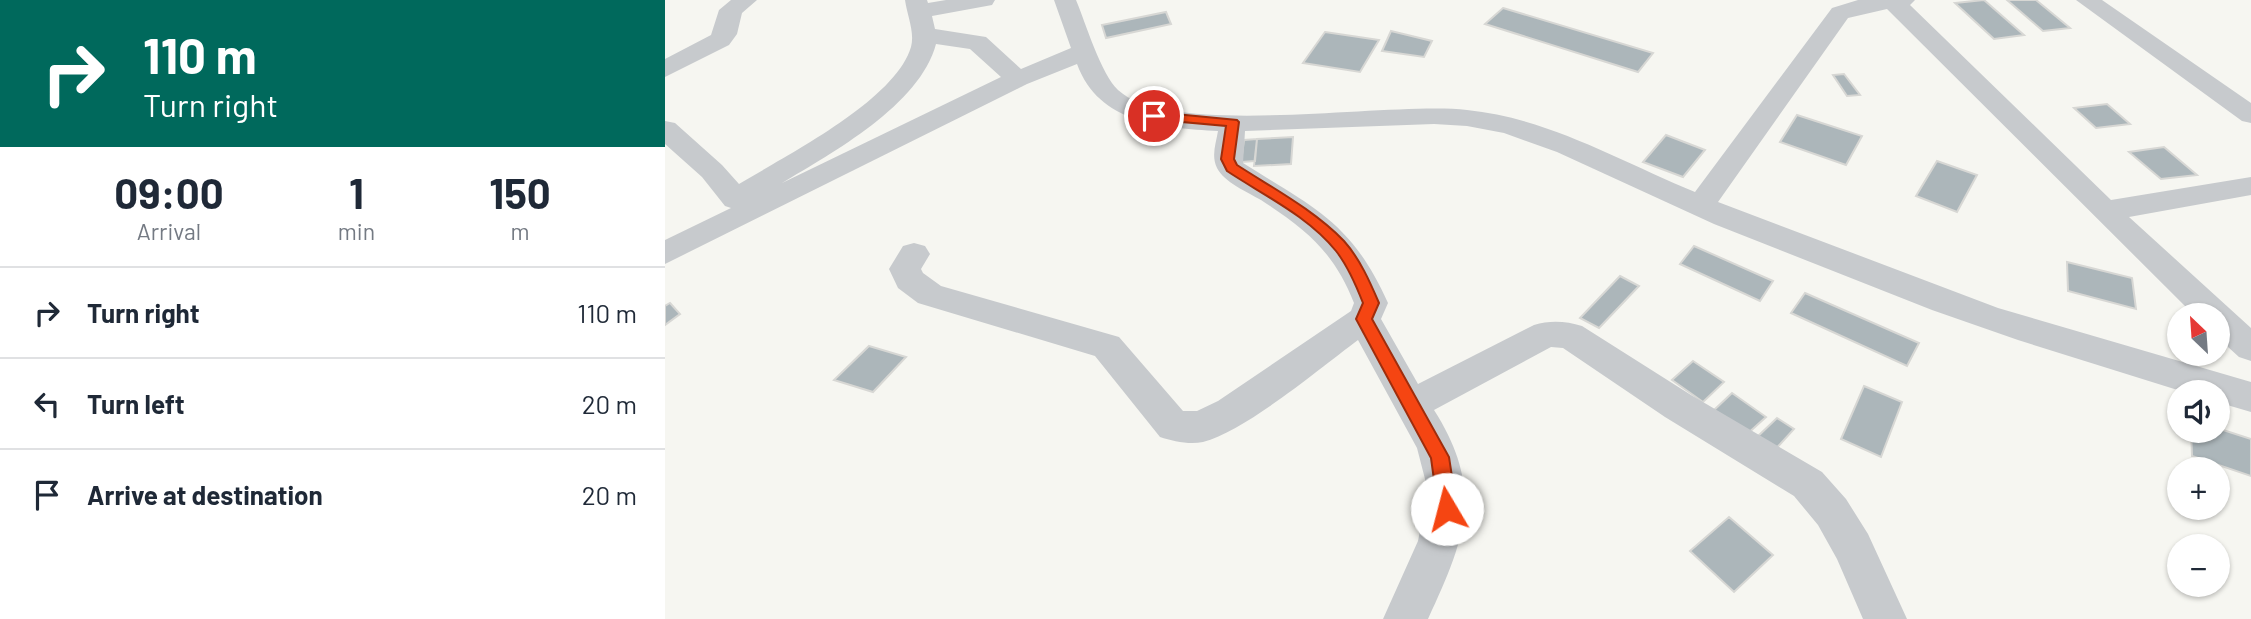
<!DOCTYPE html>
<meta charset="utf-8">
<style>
body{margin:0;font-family:Barlow,sans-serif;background:#f2f2f3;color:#1f2937;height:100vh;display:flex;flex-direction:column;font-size:26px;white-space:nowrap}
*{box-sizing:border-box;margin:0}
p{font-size:23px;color:#747a83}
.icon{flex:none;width:38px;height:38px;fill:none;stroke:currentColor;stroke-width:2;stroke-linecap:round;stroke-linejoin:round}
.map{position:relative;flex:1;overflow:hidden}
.sheet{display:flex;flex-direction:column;background:#fff;width:665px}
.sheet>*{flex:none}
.top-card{background:#00695c;color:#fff;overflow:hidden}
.needle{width:46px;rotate:335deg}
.tools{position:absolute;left:1502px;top:303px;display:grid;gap:14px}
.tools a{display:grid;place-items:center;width:63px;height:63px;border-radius:50%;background:#fff;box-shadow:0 2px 5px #0004;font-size:35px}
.pin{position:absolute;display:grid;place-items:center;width:60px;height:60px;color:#fff;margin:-30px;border:4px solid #fff;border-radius:50%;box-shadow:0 2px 7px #0007}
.me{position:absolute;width:77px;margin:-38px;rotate:352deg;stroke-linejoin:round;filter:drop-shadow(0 0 5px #0008)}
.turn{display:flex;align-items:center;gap:24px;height:147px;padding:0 28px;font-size:32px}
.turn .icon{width:91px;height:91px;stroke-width:2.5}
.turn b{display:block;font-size:49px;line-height:60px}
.eta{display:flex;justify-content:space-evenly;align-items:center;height:119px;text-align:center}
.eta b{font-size:42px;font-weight:700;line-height:49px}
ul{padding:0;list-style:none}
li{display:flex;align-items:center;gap:21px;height:91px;padding:0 28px;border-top:2px solid #e0e1e3}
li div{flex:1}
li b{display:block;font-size:26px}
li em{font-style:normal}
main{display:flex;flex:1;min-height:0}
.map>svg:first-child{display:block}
</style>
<main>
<section class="sheet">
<div class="top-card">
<div class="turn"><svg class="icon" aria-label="right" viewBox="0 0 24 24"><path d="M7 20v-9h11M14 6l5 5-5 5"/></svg><div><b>110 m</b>Turn right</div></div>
</div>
<div class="eta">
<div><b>09:00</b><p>Arrival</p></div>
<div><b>1</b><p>min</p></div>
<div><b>150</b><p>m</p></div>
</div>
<ul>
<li><svg class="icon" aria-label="right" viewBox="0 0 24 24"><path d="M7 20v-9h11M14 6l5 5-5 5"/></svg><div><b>Turn right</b></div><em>110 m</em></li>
<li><svg class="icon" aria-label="left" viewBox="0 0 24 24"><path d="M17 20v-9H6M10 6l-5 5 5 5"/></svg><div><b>Turn left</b></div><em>20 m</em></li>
<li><svg class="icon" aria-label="arrive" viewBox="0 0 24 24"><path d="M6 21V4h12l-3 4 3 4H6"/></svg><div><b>Arrive at destination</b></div><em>20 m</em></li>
</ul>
</section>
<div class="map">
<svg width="1586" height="619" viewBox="0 0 1586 619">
<rect width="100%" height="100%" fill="#f6f6f1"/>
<path fill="#acb6ba" stroke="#d7d7d4" stroke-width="2" d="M1319,0l40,35 -30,4 -39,-36z
M1342,0h29l34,28 -27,3z
M838,8l150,45 -15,19 -153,-48z
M501,12l5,12 -65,14 -4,-13z
M726,31l41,10 -8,16 -42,-6z
M660,32l54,8 -19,32 -57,-9z
M1179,74l16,21 -13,1 -14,-21z
M1442,104l23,20 -34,4 -22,-20z
M1132,115l65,21 -16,29 -66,-23z
M1001,135l39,15 -22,27 -40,-15z
M628,137l-2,27 -37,2 3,-27z
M592,139l-2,22 -14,1 3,-22z
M1499,147l33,28 -36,4 -32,-27z
M1272,161l40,14 -20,37 -41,-16z
M1029,246l79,35 -13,20 -80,-37z
M1402,262l65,16 4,31 -68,-18z
M955,276l19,10 -40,42 -19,-10z
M1140,293l114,50 -12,23 -116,-53z
M5,303l10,11 -15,11v-19z
M204,346l37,11 -33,35 -39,-12z
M1028,361l31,21 -21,20 -31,-22z
M1199,386l38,16 -21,55 -40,-18z
M1067,393l34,24 -21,19 -33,-24z
M1112,418l17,11 -21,23 -18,-13z
M1552,428l34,11v37l-59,-20 -1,-26h26z
M1064,517l44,38 -39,37 -44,-41z"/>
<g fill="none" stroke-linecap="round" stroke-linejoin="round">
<path fill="#c7cacd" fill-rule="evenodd" d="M66,0h26l-15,13 -5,21 -8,11 -64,32v-18l46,-24 8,-25z
M240,0h22l1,3 18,-3h49l-3,5 -60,11 3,13 51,8 35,32 50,-21 -17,-48h22c10,24 25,74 42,90 53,49 271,11 349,20 81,8 153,51 228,82l137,-184 26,-8h57l-5,5 201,195 140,-23v18l-122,22 122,111v33l-12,-4 -22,-20v-22h-23l-307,-306 -39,9 -130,184 280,106 253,74v30l-34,-10v-10h-33l-166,-52 -86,-30 -218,-86 -157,-72 -53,-19 -37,-7 -33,-2 -189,7 -2,32c71,45 108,58 145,140l-7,16 37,65 116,-59c16,-5 32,-4 48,1l109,69 131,77 24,27 22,35 39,85h-44l-26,-60 -19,-34 -24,-29 -129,-79 -102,-69 -12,-1 -117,63c51,80 31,129 -6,209h-45l35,-78 8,-41 -1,-21 -8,-31 -59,-108c-39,29 -111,90 -155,102 -14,3 -30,-1 -43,-5l-65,-81 -177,-53 -20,-15 -9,-19 14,-23 11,-3 11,3 5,8 -9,15 2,4 18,13 178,51 64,74h14l21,-10 133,-90 3,-8c-20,-51 -48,-74 -93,-103 -14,-8 -37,-18 -44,-32 -6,-12 -1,-25 1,-37 -56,-3 -119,-7 -141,-67l-50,20 -362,180v-24l66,-32 -6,-2 -23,-29 -37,-33v-23l10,2 47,42 17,19c46,-28 156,-83 172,-137 4,-15 -4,-32 -6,-47zM271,44l34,5 31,28 -219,106c50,-30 138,-78 154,-139z
M1411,0h26l149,103v20l-9,-2z"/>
</g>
<path fill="#f54512" stroke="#9f2d0c" stroke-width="2" d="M489,112l83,8 2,2 -5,37 3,6c37,24 77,45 107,76 16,18 26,41 35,62l-7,16 77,138 8,52 -3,6 -7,3 -6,-3 -3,-6 -7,-51 -75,-139 7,-16c-7,-18 -15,-37 -27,-52 -28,-35 -73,-56 -109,-80l-6,-12 5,-33 -77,-7v-6z"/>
</svg>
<div class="tools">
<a><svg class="needle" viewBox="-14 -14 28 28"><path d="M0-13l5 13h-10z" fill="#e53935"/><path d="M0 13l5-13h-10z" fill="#747a83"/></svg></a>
<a><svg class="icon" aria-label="sound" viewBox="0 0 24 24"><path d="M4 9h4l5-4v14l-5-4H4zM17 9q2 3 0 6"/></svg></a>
<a>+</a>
<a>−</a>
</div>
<div class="pin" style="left:489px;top:116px;background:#d93025"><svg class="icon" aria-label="arrive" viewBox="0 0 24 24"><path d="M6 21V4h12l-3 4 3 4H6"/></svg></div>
<svg class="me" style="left:782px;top:509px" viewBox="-20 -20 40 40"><circle r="19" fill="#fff"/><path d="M0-13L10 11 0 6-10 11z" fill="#f54512"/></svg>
</div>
</main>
